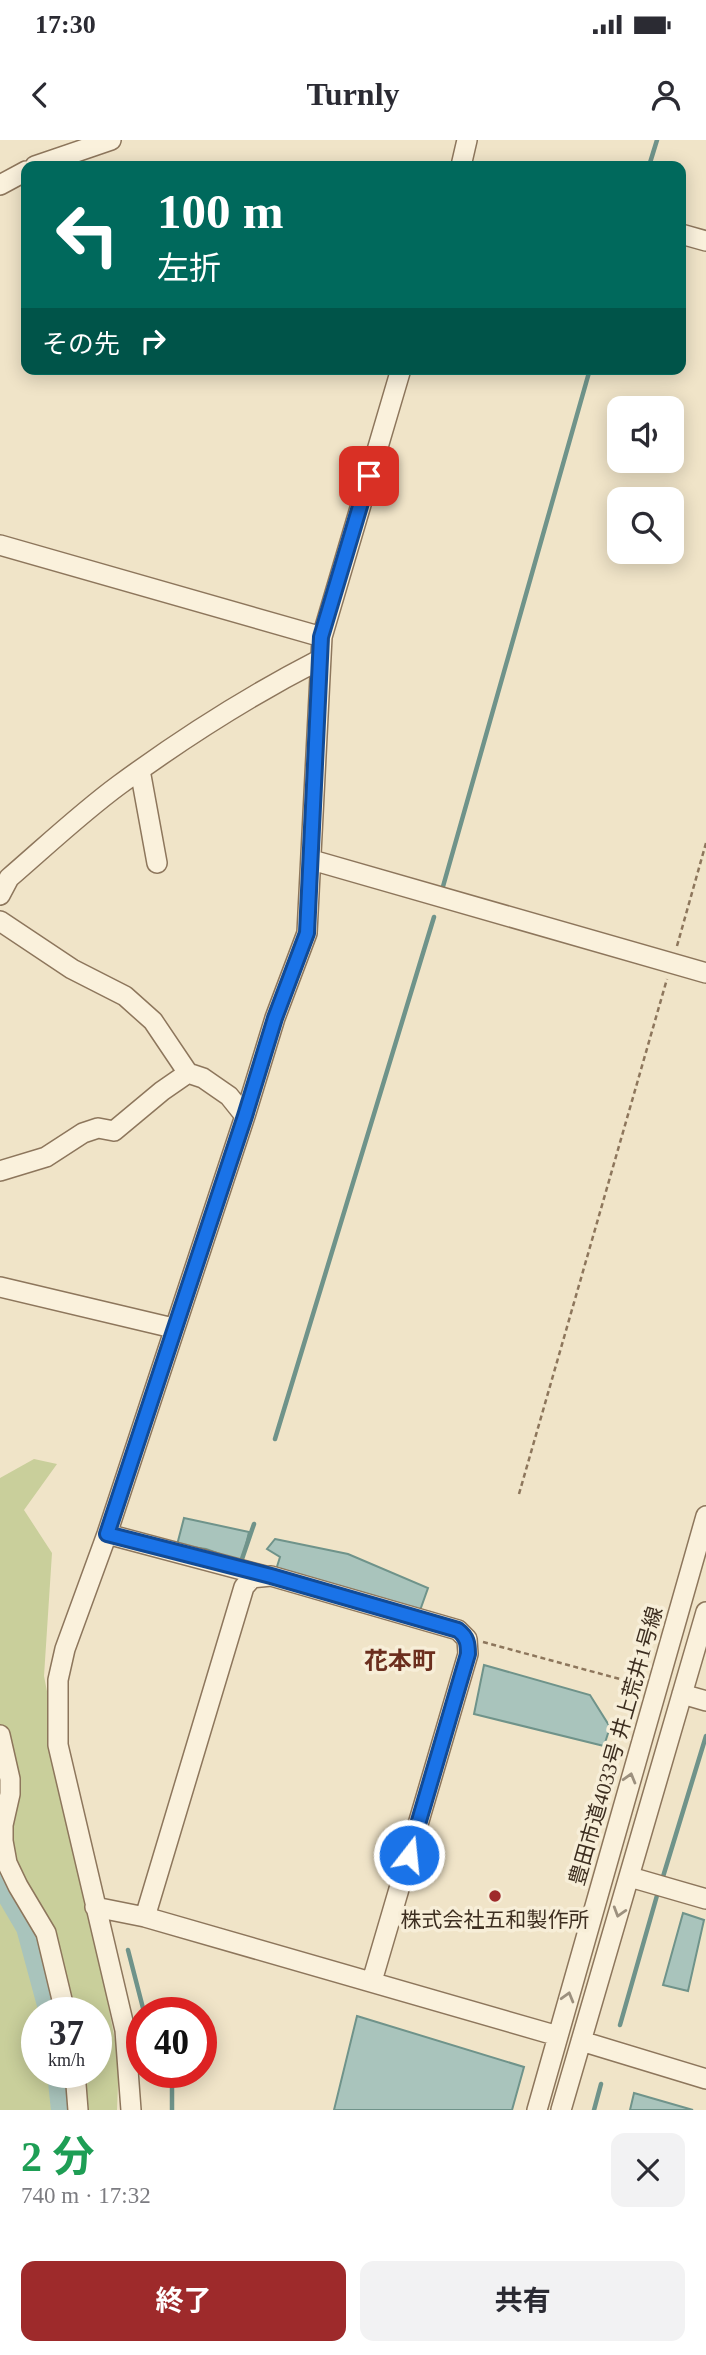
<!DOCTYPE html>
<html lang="ja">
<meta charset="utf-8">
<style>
body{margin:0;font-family:"Times New Roman","Noto Sans JP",serif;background:#f2f2f3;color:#2b2b33;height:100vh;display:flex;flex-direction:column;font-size:26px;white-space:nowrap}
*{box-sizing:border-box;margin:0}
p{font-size:23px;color:#7c7c81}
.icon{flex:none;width:38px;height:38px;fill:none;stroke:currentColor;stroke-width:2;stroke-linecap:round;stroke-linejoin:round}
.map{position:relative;height:1970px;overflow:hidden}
.details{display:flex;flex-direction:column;background:#fff;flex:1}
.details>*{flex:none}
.guide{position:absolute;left:21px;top:21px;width:665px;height:214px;border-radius:14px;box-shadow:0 4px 18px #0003;background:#00695c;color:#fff;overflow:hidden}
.buttons{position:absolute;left:607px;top:256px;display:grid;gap:14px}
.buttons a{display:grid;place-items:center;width:77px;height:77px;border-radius:14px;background:#fff;box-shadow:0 4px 18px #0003;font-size:35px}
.speed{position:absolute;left:21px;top:1857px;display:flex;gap:14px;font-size:35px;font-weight:700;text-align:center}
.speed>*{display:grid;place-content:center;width:91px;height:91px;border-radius:50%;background:#fff;box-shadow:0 4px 18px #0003;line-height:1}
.speed small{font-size:18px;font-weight:400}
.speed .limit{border:10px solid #d22;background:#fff;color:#111}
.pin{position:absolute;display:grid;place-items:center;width:60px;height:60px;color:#fff;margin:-30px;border-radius:14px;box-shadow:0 4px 10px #0006}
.me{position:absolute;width:77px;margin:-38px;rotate:16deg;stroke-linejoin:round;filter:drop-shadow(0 0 5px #0008)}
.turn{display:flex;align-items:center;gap:24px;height:147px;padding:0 21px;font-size:32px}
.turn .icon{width:91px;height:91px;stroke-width:2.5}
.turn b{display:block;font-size:49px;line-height:60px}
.then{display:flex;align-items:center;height:66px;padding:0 21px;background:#0003;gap:14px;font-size:26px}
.round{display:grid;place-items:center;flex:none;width:74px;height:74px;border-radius:14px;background:#f2f2f3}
.head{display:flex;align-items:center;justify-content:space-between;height:119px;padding:0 21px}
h1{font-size:42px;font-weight:700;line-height:52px;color:#1e9e55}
.action{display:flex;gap:14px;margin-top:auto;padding:14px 21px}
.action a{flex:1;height:80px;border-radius:14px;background:#9e2a2b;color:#fff;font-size:28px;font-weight:700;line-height:80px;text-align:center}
.action a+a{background:#f2f2f3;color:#2b2b33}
.status{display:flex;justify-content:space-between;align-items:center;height:49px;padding:0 35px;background:#fff;direction:ltr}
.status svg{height:19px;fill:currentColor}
header{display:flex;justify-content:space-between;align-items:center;height:91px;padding:0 21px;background:#fff;font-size:32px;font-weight:700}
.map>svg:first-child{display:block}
</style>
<div class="status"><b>17:30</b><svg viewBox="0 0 49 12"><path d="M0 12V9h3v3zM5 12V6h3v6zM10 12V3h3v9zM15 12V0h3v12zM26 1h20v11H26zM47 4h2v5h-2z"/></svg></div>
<header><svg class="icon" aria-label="back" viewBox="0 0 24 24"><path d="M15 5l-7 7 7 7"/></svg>Turnly<svg class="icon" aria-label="person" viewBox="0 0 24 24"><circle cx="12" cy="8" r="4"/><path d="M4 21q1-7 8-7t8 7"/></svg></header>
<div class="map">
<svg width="706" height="1970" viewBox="0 0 706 1970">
<rect width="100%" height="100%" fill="#f0e4c8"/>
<path fill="#c9cf9b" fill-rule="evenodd" d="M34,1319l23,5 -33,46 28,43 -8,123 75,385 -2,49h-117v-632zM37,1872h59v60h-59z"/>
<path fill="#a9c4bc" stroke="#6f938a" stroke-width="2" d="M184,1378l65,14 -7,30 -36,-13 -29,-4z
M275,1399l73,15 80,34 -10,28 -143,-43 5,-16 -13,-8z
M484,1525l106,30 20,32 -6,19 -130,-32z
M683,1773l21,7 -16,71 -25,-6z
M357,1876l167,51 -12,43h-178z
M634,1953l59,17h-63z"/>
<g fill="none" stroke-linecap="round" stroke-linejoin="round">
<path stroke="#6f938a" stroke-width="4.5" d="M649,26l8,-26
M442,750l148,-521
M275,1299l159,-522
M242,1419l12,-35
M662,1740l44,-144
M128,1810l16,62
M620,1885l38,-133
M166,1932l6,13v25
M594,1970l7,-26"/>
<path stroke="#a9c4bc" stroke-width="28" d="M0,1736l30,51 23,85
M61,1932l4,38"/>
<defs>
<path id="minor" d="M35,26l76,-26
M461,26l6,-26
M0,45l26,-14
M681,94l25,7
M0,405l322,92
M140,630l17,93
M312,720l394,113
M0,755l9,-17c36,-31 72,-65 110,-93 64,-47 130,-89 200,-125
M0,781l72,48 53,27 28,25 35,52
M0,1031l46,-14 37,-24 15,-5 16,3 48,-40 26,-18 15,5 26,18 16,20
M0,1147l173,41
M107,1394l158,42
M682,1554l24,7
M0,1595l10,44v15l-7,31v16l4,22 11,23 28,47 19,79
M630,1737l76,22
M95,1767l50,10 413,119
M145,1777l99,-330 8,-9 19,-2 187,54 9,9 1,15 -96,327
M581,1901l125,38
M75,1932l3,38
M131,1970l-6,-80 -67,-285v-65l7,-31 42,-115 138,-418 30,-98 32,-85 15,-296 79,-268
M537,1970l169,-594
M561,1970l145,-498"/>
</defs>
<use href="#minor" stroke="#8d765c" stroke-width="22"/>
<path stroke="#8d765c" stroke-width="2.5" stroke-dasharray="5 3.5" stroke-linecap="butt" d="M677,806l29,-103
M519,1354l148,-515
M483,1502l159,43"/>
<use href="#minor" stroke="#faf1dc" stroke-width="19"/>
</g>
<defs><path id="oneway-chevron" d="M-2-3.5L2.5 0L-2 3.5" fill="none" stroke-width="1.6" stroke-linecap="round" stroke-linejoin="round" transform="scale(1.75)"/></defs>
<g stroke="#9c907e">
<use href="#oneway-chevron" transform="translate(630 1638) rotate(-74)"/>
<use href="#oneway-chevron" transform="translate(619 1772) rotate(107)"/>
<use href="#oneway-chevron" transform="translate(568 1857) rotate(-74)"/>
</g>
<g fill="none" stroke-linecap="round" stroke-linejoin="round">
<defs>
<path id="route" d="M369,336l-48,161 -14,296 -32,85 -30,98 -138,418 164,42 187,54c9,7 10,13 10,24l-59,201"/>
</defs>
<use href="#route" stroke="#114b97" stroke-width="18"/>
<use href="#route" stroke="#1a73e8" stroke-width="12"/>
</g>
<circle fill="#9e2a2b" stroke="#f7eed8" stroke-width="2.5" cx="495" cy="1756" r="7"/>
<g text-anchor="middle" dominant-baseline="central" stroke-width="7" stroke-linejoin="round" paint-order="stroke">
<g font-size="21" fill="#3d2e20" stroke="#f7eed8">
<text transform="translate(616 1606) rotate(-74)">豊田市道4033号 井上荒井1号線</text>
</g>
<g font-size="21" fill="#3d2e20" stroke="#f7eed8">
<text x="495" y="1780">株式会社五和製作所</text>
</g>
<g font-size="24" font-weight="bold" fill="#6b2e1e" stroke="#f7eed8">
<text x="400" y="1521">花本町</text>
</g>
</g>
</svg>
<div class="buttons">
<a><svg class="icon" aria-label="sound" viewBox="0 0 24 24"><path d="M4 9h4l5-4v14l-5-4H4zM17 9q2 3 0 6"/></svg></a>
<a><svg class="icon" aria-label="search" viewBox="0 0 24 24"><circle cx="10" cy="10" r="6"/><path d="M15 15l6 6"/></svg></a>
</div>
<div class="speed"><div>37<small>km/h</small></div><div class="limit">40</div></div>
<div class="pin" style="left:369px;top:336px;background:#d93025"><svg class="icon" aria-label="arrive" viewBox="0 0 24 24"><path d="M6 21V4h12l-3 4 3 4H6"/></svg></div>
<svg class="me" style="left:409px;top:1715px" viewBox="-20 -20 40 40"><circle r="17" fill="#1a73e8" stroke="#fff" stroke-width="3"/><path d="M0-11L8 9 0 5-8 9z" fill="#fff"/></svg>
<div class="guide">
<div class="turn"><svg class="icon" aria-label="left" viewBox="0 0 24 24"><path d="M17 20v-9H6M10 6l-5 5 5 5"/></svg><div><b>100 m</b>左折</div></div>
<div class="then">その先<svg class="icon" aria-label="right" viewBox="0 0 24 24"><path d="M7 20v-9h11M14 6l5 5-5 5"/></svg></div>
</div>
</div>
<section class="details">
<div class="head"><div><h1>2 分</h1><p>740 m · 17:32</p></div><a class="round"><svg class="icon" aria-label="close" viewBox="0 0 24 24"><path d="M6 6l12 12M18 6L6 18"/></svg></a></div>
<div class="action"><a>終了</a><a>共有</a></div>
</section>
